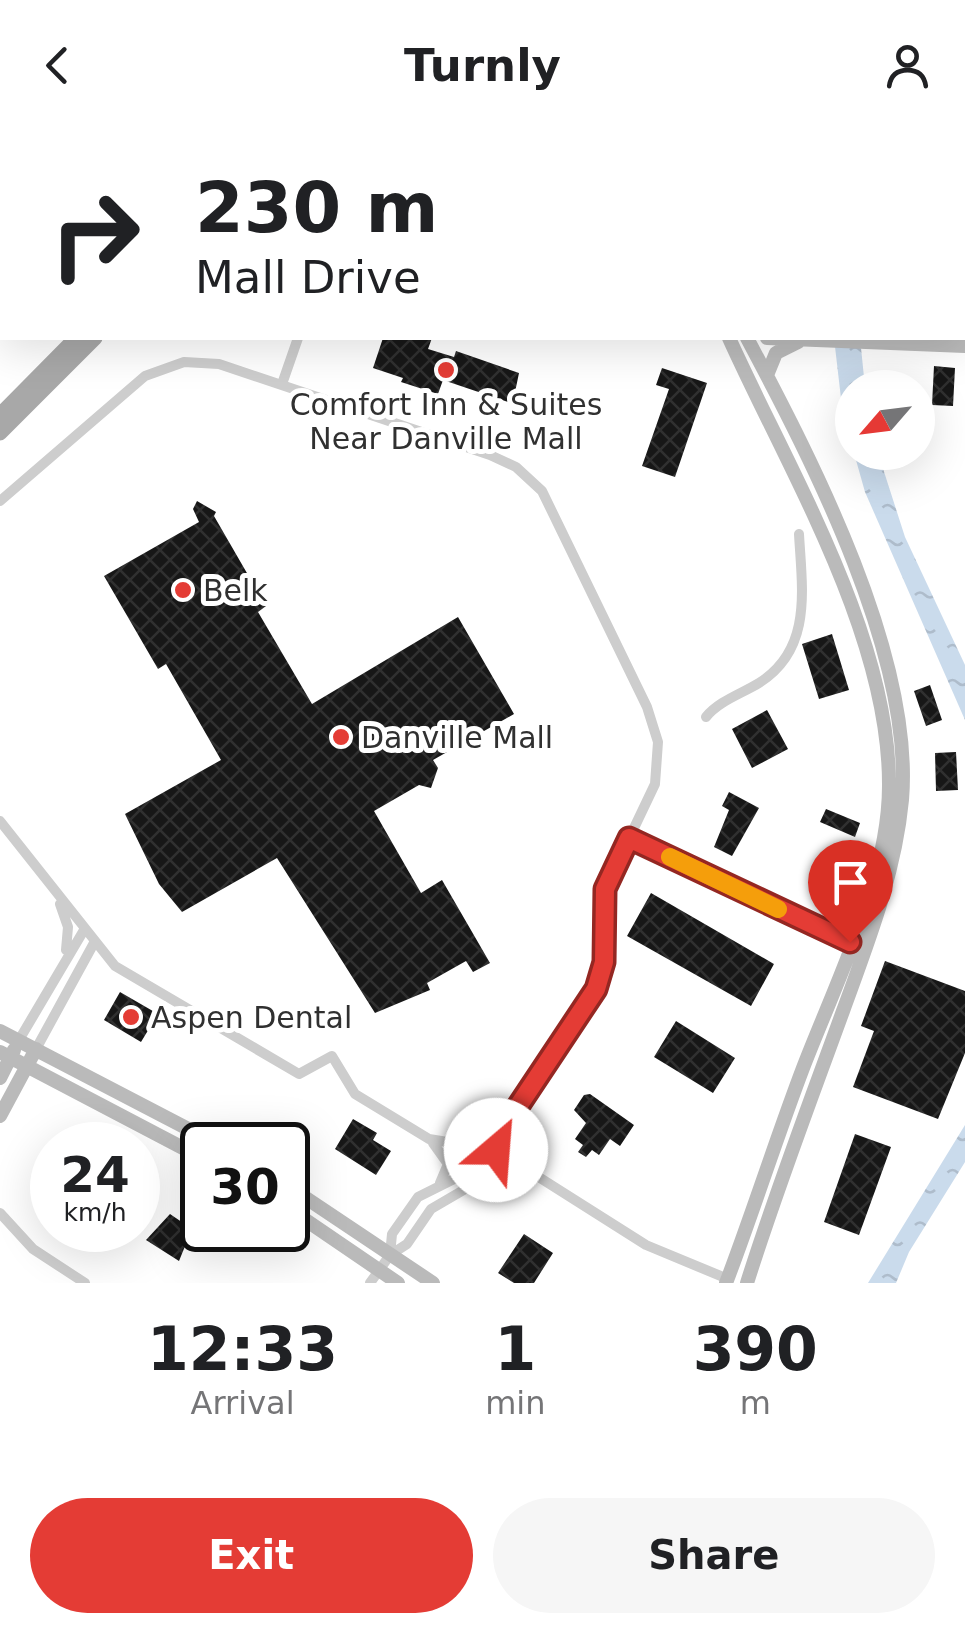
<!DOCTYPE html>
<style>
body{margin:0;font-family:"DejaVu Sans",sans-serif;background:#f6f6f6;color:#202124;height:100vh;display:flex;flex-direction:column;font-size:38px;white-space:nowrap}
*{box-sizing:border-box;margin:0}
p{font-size:32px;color:#757577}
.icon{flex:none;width:55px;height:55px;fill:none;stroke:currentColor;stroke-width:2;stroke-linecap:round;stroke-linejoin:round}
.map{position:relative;height:1153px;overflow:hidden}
.panel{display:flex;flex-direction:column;background:#fff;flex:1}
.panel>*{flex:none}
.top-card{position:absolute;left:0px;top:0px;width:965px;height:210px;box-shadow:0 10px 40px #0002;background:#fff;color:#202124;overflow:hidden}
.needle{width:65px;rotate:242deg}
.buttons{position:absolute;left:835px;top:240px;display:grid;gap:20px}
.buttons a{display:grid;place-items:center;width:100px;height:100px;border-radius:50%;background:#fff;box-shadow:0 10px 40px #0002;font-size:50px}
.speed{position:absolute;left:30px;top:992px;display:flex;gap:20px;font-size:50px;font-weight:700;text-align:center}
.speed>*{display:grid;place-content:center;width:130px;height:130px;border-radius:50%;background:#fff;box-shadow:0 10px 40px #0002;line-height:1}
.speed small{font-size:25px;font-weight:400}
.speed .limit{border:5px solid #111;border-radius:15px;background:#fff;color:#111}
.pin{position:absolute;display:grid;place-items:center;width:85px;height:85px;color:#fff;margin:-102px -42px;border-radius:50% 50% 50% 0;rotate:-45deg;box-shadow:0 0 10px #0007}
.pin .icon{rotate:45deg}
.me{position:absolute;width:110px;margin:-55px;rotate:27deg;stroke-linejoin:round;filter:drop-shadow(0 0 8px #0008)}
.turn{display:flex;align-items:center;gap:35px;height:210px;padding:0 30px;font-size:45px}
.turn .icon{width:130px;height:130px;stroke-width:2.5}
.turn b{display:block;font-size:70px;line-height:85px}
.eta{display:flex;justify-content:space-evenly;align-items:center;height:170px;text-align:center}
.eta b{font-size:60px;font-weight:700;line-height:70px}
.button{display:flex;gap:20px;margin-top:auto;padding:20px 30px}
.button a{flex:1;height:115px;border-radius:60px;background:#e43c35;color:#fff;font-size:40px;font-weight:700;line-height:115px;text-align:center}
.button a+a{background:#f6f6f6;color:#202124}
header{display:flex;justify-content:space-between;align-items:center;height:130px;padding:0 30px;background:#fff;font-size:45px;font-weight:700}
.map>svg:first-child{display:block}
</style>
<header><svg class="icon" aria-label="back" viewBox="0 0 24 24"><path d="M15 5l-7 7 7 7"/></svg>Turnly<svg class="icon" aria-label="person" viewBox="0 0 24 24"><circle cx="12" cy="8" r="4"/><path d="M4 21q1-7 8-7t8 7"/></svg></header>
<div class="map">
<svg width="965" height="1153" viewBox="0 0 965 1153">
<defs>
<pattern id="water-ripples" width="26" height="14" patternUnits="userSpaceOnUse" patternTransform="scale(2.5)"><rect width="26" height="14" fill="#cadbec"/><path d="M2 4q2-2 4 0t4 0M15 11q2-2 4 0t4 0" fill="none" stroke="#aebccb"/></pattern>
<pattern id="building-cross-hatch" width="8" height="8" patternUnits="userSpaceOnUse" patternTransform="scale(2.5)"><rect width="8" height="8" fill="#171717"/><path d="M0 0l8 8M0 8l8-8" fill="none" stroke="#303030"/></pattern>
</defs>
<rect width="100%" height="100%" fill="#fff"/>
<path fill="url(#water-ripples)" d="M834,208h26l5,49 -13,1v57l-10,-38z
M854,323h24l27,84 60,128v55l-100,-228z
M965,995v37l-56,90 -13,31h-28z"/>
<path fill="url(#building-cross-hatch)" d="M383,208h49l-4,11 26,8 2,-6 63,22 -5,24 -4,-1 -2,6 -65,-22 -5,14 -37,-12 2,-4 -30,-10z
M934,236l21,2 -2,38 -21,-1z
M662,238l45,15 -32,94 -33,-11 27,-77 -13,-4z
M197,371l19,11 -2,4 52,90 -8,6 54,92 146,-87 56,97 -81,46 5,8 -7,20 -12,-3 -45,26 47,82 21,-13 48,83 -17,9 -7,-11 -39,22 3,7 -55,23 -98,-155 -95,54 -23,-28 -34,-70 96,-54 -55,-96 -8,5 -54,-93 95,-54 -6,-13z
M832,504l17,56 -30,9 -17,-55z
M930,555l12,35 -16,6 -12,-35z
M767,580l21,39 -36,19 -20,-39z
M956,622l2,38 -22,1 -1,-38z
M729,662l30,16 -27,48 -18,-9 15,-37 -7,-4z
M826,679l34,14 -5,14 -35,-15z
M651,763l123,71 -23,42 -124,-70z
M885,831l80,30v62l-27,66 -85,-32 21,-56 -13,-5z
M120,862l38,22 -17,28 -37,-22z
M676,891l59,37 -22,35 -59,-36z
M590,964l44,31 -14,21 -10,-7 -11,16 -7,-5 -6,7 -8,-5 5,-7 -8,-6 11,-16 -12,-13 10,-15z
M353,989l24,14 -4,7 18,11 -15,24 -41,-26z
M855,1004l36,13 -32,88 -35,-13z
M170,1084l22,15 -13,32 -33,-21z
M524,1104l29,19 -19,30h-20l-16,-10z"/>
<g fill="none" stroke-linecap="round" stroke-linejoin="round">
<path stroke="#cdcdcd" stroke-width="10" d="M282,254l16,-46
M0,371l145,-125 39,-14 35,2 271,91 26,12 26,24 105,216 11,35 -3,42 -50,105 -2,73 -7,27 -99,149 -1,12
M706,587c13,-16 35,-23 53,-34 54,-34 43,-94 40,-149
M0,691l115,145 184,108 33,-18 23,38 74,45 67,11 150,95 82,34
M629,708l221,104
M60,774l8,23 -2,23
M19,910l65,-110
M36,919l58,-106
M433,1013l15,21 -8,19
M0,1083l33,36 52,34
M390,1125l2,-21 26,-37 40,-20 27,-32
M370,1153l20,-28 17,-11 24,-35 36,-21 29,-38"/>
<path stroke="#bababa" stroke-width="14" d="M747,208c66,124 167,319 155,462 -7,74 -34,142 -59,211 -33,91 -67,180 -96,272
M767,208l198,8
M767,245l9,-22 22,-11
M0,901l219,114
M0,922l202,106
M0,948l14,-28
M0,986l36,-67
M288,1056l145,97
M288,1078l110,75
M726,1153c27,-71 50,-144 77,-215 33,-86 86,-190 86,-282 1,-150 -100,-315 -160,-448"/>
<path stroke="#a8a8a8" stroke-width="15" d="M64,0l3,2
M246,0v2
M394,0v2
M541,0l8,2
M646,0l9,2
M761,0l2,2
M198,2l3,-2
M227,2l1,-2
M420,2l2,-2
M735,2l6,-2
M962,85h3
M962,116l3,1
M0,285l76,-77
M0,303l95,-95"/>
</g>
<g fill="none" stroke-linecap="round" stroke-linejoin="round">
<defs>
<path id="route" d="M496,1020l1,-12 99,-149 8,-27 1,-73 24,-51 221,104"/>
</defs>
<use href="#route" stroke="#942722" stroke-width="25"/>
<use href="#route" stroke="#e43c35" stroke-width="18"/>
<path stroke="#f59e0b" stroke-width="18" d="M670,727l108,52"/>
</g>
<g fill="#e43c35" stroke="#fff" stroke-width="4">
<circle cx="446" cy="240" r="10"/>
<circle cx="183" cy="460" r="10"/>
<circle cx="341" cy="607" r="10"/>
<circle cx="131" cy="887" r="10"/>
</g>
<g text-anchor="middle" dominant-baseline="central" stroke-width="10" stroke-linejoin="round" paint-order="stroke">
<g font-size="30" fill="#303030" stroke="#fff" text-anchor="start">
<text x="446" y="274" text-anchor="middle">Comfort Inn &amp; Suites<tspan x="446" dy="34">Near Danville Mall</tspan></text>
<text x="203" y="460">Belk</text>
<text x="361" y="607">Danville Mall</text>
<text x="151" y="887">Aspen Dental</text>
</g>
</g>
</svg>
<div class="buttons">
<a><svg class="needle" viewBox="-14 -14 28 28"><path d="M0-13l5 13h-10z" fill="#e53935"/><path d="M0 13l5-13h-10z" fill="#757577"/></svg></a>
</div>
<div class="speed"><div>24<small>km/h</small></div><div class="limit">30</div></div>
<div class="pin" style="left:850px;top:812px;background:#d93025"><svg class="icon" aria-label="arrive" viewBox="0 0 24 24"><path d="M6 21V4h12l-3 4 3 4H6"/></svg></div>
<svg class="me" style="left:496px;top:1020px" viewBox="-20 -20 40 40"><circle r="19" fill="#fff"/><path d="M0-13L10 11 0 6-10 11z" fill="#e43c35"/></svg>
<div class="top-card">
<div class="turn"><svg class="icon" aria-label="right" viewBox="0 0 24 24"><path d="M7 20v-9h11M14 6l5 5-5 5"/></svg><div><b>230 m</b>Mall Drive</div></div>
</div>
</div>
<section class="panel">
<div class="eta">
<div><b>12:33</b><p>Arrival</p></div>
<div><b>1</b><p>min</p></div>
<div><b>390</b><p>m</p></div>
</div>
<div class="button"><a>Exit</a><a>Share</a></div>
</section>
